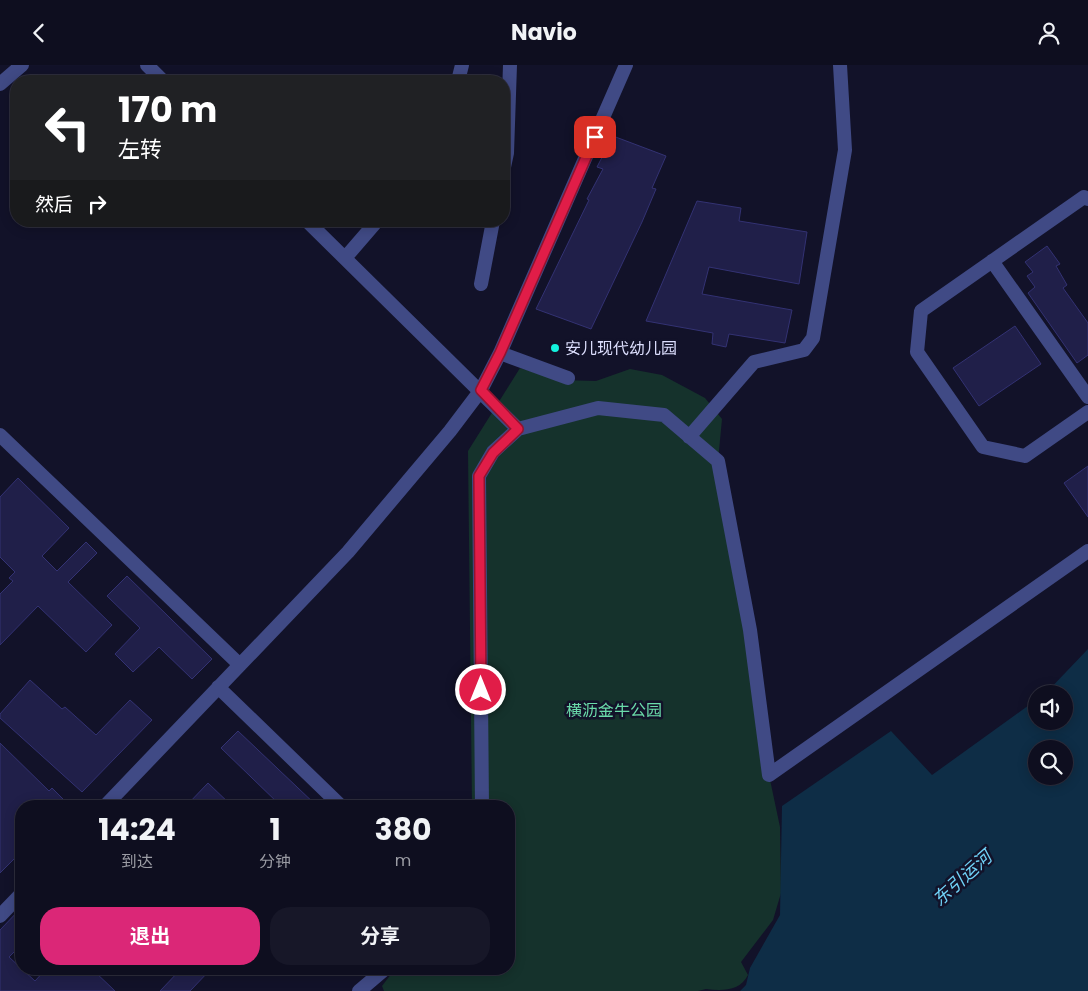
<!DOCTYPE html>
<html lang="zh">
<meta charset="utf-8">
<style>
body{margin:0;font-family:Poppins,"Noto Sans SC",sans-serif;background:#171728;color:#f1f3f6;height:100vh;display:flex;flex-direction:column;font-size:19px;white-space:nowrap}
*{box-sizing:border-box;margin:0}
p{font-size:16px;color:#9b9ca4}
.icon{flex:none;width:28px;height:28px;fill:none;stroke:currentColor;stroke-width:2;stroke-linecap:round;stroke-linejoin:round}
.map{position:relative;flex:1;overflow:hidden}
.sheet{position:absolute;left:15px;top:735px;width:500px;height:175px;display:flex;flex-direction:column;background:#0e0e1f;border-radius:20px;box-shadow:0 2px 12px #0003,0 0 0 1px #2e2e3d}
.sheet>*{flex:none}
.hud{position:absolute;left:10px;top:10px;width:500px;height:152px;border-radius:20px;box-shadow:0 2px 12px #0003,0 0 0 1px #2e2e3d;background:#202124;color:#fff;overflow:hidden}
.controls{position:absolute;left:1028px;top:620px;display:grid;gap:10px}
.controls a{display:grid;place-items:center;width:45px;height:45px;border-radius:50%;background:#0e0e1f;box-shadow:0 2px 12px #0003,0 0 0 1px #2e2e3d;font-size:25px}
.pin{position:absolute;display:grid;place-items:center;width:42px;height:42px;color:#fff;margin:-21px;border-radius:10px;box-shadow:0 2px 8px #0006}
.me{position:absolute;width:55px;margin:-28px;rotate:0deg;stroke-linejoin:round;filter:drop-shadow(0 0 4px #0008)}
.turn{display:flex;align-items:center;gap:18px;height:105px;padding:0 25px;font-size:22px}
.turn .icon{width:65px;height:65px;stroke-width:2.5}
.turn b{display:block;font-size:35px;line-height:42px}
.then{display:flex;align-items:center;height:48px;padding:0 25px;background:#0003;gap:10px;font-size:19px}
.eta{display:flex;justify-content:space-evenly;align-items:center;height:85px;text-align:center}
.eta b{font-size:30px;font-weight:700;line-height:35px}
.button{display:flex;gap:10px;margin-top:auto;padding:10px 25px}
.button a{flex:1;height:58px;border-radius:20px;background:#db2777;color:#fff;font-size:20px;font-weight:700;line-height:58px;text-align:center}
.button a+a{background:#171728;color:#f1f3f6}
header{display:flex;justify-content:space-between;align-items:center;height:65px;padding:0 25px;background:#0e0e1f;font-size:22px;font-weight:700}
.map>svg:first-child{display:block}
</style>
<header><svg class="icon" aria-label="back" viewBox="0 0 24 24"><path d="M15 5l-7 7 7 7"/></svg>Navio<svg class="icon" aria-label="person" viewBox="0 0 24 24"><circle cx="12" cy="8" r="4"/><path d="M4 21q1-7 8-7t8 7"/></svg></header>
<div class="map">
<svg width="1088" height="926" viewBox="0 0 1088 926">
<rect width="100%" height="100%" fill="#121229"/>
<path fill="#15322c" d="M520,303l39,12 37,1 34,-12 32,6 43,23 17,21 -4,42 51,314 11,52 1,66 -8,27 -32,42 7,13c-8,16 -25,16 -42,14l-8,2h-314l-2,-5 13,-17h114v-163h-37l-4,-355z"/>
<path fill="#0e2d46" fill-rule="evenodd" d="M1088,584v342h-348l6,-6 4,-17 30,-53 2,-109 109,-75 41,44 104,-75v21h28v-27h-19zM1036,684h28v27h-28z"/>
<path fill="#201f49" stroke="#333273" d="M613,71l53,20 -14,32 4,1 -14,33 -51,107 -55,-20 53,-109 -2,-1 16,-30 -6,-2z
M697,136l44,7 -2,13 68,11 -8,52 -90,-17 -7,27 90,16 -7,33 -56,-9 -3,13 -14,-3 1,-11 -67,-12z
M1047,181l13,18 -4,2 11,19 -4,3 25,35v32l-11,8 -49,-70 7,-6 -8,-11 6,-4 -8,-10z
M1015,261l26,38 -62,42 -26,-38z
M1088,401v51l-24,-34z
M18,413l51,50 -27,28 15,15 29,-29 11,11 -29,29 44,43 -26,27 -48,-46 -38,39v-51l13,-13 -4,-3 6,-6 -15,-15v-60z
M127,511l85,83 -20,20 -33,-32 -26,25 -18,-18 25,-26 -33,-32z
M30,615l32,29 3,-2 31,28 34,-35 22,20 -70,72 -82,-74v-4z
M238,666l79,75h-36l-60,-58z
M0,678l49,48 3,-3 18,18h-49v46l-21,21z
M208,718l24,23h-46z
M21,843v37l-12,12 26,24 11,-12h46l23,22h-115v-61z
M181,904h30l-21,22h-30z"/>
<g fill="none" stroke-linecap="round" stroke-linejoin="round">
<path stroke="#404a85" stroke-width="14" d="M147,0l16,16
M458,16l4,-16
M0,19l22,-19
M504,102l3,-14 3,-88
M1088,134l-4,-2 -163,114 -4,41 66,95 42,9 63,-44
M307,156l211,208
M345,193l32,-37
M992,196l96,136
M481,219l12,-63
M500,288l68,25
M0,370l240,230
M689,372l65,-75 50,-12 9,-12 32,-188 -5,-85
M218,622l123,119
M105,741l243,-254 102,-121 31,-41 19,-37 126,-288
M482,741l-3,-330 14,-24 25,-23 80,-21 66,7 54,46 32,169 19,145 319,-224
M0,851l21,-22
M359,926l26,-22"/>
</g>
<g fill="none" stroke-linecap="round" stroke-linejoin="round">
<defs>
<path id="route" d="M481,625l-2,-214 14,-23 25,-24 -37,-39 19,-37 95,-216"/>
</defs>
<use href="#route" stroke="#92132f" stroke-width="12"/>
<use href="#route" stroke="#e11d48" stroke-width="9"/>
</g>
<circle fill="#13f2de" stroke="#121229" stroke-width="2" cx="555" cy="283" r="5"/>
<g text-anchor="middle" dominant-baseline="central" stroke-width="5" stroke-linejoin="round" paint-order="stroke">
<g font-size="16" fill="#dcdefd" stroke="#121229" text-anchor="start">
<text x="565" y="283">安儿现代幼儿园</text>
</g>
<g font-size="16" fill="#6adaa9" stroke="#121229">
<text x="614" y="645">横沥金牛公园</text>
</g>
<g font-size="18" font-style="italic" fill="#70d2f7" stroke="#121229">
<text transform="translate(962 813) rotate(-42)">东引运河</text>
</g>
</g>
</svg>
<div class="controls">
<a><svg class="icon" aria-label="sound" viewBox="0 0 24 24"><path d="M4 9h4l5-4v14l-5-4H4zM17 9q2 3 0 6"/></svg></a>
<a><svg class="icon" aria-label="search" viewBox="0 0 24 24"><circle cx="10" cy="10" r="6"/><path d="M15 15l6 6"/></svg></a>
</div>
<div class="pin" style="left:595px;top:72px;background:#d93025"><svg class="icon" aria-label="arrive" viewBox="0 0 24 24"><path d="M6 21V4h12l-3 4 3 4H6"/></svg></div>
<svg class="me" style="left:481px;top:625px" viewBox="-20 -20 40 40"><circle r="17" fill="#e11d48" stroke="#fff" stroke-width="3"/><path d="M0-11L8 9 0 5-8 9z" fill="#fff"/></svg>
<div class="hud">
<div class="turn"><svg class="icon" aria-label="left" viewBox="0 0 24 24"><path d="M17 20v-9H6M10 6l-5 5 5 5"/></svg><div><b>170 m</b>左转</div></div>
<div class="then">然后<svg class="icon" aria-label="right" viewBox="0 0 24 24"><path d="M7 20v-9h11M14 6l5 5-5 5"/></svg></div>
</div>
<section class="sheet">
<div class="eta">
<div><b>14:24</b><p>到达</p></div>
<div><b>1</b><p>分钟</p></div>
<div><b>380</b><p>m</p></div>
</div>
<div class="button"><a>退出</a><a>分享</a></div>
</section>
</div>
